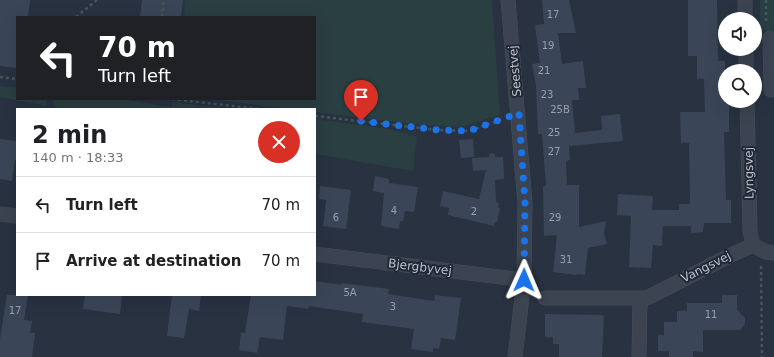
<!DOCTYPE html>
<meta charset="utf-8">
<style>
body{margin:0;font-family:"DejaVu Sans",sans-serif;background:#f2f2f2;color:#202124;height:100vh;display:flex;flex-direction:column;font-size:15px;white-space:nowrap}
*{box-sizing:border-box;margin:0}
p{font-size:13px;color:#757577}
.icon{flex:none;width:22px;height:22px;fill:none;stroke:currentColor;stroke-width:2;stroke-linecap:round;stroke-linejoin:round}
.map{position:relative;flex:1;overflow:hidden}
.details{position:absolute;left:16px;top:108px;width:300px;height:188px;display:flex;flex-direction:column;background:#fff;border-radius:0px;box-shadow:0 4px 16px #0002}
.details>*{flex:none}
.banner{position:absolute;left:16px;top:16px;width:300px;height:84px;border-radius:0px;box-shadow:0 4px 16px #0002;background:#202124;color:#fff;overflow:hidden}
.tools{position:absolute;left:718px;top:12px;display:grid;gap:8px}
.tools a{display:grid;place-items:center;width:44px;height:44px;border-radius:50%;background:#fff;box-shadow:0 4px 16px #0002;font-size:20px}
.pin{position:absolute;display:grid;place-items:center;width:34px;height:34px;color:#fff;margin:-41px -17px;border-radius:50% 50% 50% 0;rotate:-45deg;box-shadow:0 0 4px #0007}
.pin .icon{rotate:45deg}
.me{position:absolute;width:44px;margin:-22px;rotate:1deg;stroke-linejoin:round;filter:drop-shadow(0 0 3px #0008)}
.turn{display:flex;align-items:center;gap:14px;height:84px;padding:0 16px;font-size:18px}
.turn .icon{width:52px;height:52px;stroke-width:2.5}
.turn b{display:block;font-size:28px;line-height:34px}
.round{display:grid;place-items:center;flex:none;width:42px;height:42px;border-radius:21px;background:#f2f2f2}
.headline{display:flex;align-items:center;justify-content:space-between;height:68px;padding:0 16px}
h1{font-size:24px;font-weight:600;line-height:30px}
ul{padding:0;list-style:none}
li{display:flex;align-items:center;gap:12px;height:56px;padding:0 16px;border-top:1px solid #e0e0e0}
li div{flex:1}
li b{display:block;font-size:15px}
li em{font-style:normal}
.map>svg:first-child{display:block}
</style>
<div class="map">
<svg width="774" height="357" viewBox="0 0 774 357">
<rect width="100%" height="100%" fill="#283241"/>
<path fill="#2a3f42" d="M185,0h307l8,115 -38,12 -41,-2 -106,-13v-3h-27l-78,-10h105v-82h-131z
M760,0h14v32l-14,-3z
M0,86l17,2v11h29l1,7 -47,-9z
M51,99h69l52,8v-5l62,7h-169l-10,-2z
M315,119l73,10 29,8 -4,34 -98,-17z"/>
<path fill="#3a4657" d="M0,0h30l-2,17h-11v51l-17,-2z
M142,0h41l-2,17h-41z
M542,0h27l7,33h-18l4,31 21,-3 3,27h-8l1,12h-7l3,33 27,-3 -1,-14 19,-2 3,27 -54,5 1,14 -4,1 1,24h12v42l27,-6 -2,13 3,10 -19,4 -3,27 -8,-1v1l-24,-3 4,-37 -13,1 -1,-50h3l-4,-52h-4l-2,-48 -4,-22 8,-1 -5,-38 9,-1z
M688,0h29l1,61h7v42h4v29h-5l2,68h5v23h-27l-1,9 -12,1v-7h-28l-1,20 -9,-1 -2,23 -22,-1 2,-51 -14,-1 1,-21 35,2 -1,14h27v-6h11l-1,-61h-8l-1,-31h25l-1,-33h-7v-23h-9z
M0,139l17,2v19h-2l-3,21 -12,-2z
M473,139l1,18 -13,1 -2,-18z
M490,153l5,1v3h8l1,22 -9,1 1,22 3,1 -1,5h2l-3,14h-2l-1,4 -46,-11 1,-7 -9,-2 3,-15 36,8 7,-29 -13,1 -1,-13 17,-1z
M375,176l14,3v4l29,4 -4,25 -9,-1 -2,11 -3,-1 -1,8 -18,-3 3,-33 -11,-2z
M320,186l31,4 -5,39 -23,-3 3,-26 -7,-1z
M315,281l26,4v-2l48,6 -1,5 46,7 1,-6 26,3 -6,42 -14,-2 -2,11 -6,-1v4l-22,-3 3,-20 -52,-7 1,-8 -54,-8 -1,3 -21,-3 -4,34 -23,-3 -3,16 -18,-3 2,-18 4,1 6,-38h64z
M7,295h21l-4,25 8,1 -2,12h5l-3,24h-32v-18z
M85,295h37l-2,19 -37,-5z
M172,295h29l-2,16 -10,-2 -5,29 -17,-2z
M722,295h15v15l8,8v6l-5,6h-37v22l-10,-1v6h-24v-6h-11v-16h6v-13h13v-11h10v-8h35z
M545,314l59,1 -2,42h-43v-13h-6v-7h-8z"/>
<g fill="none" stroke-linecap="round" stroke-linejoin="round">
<defs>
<path id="minor" d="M508,0l17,203 -1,77 -9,77
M745,0v19
M770,38l1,52
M746,49v22
M747,101l3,130 3,14
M0,214l17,2
M315,254l209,26
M545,298h102l84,-43 22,-10 13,7 8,1
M639,357l1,-59"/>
</defs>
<use href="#minor" stroke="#464d5b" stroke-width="15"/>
<path stroke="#43585a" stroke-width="2.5" stroke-dasharray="3 3" stroke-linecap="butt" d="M766,0v24
M76,17l21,-17
M162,17l2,-17
M0,77l17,2
M172,99l86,10
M315,116l123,14 31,1 34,-12
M761,266l1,91"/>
<use href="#minor" stroke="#3c4451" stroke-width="14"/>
</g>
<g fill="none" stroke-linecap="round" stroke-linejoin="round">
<path stroke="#1a73e8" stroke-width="7" stroke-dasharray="0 12.6" d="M361,121l77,9 31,1 50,-18 6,90 -1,77"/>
</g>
<g text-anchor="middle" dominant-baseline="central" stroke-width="4" stroke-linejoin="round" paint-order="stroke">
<g font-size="10" fill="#97a0ac">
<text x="553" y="14">17</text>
<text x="548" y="45">19</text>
<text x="544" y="70">21</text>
<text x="547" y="94">23</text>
<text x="560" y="109">25B</text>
<text x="554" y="132">25</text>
<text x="554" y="151">27</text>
<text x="394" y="210">4</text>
<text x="474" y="211">2</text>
<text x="336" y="217">6</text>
<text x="555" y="217">29</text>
<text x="566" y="259">31</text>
<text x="350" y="292">5A</text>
<text x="393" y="306">3</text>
<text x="15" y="310">17</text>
<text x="711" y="314">11</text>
</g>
<g font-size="12" fill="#b9c0cb" stroke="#212937">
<text transform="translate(515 71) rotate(-95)">Seestvej</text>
<text transform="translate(749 173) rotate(-91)">Lyngsvej</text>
<text transform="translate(420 267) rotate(7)">Bjergbyvej</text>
<text transform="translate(706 267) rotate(-27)">Vangsvej</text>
</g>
</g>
</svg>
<div class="tools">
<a><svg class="icon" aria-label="sound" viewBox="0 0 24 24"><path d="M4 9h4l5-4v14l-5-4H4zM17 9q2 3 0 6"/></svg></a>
<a><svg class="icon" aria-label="search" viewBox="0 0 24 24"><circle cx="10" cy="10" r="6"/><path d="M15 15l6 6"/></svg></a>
</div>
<div class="pin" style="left:361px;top:121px;background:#d93025"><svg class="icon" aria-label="arrive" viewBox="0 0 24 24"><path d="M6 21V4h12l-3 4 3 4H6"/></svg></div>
<svg class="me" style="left:524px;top:280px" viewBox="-20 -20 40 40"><path d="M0-17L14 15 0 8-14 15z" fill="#1a73e8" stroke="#fff" stroke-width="4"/></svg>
<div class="banner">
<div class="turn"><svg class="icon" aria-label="left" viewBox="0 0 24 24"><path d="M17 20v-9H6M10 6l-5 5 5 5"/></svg><div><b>70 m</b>Turn left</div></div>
</div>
<section class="details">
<div class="headline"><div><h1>2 min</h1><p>140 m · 18:33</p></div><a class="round" style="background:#d93025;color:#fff"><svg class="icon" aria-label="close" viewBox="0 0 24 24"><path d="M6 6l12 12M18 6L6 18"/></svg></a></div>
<ul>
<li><svg class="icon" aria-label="left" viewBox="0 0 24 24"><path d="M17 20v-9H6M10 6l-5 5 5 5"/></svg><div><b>Turn left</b></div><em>70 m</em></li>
<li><svg class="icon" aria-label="arrive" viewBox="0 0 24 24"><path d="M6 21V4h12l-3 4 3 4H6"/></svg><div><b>Arrive at destination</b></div><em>70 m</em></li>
</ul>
</section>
</div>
